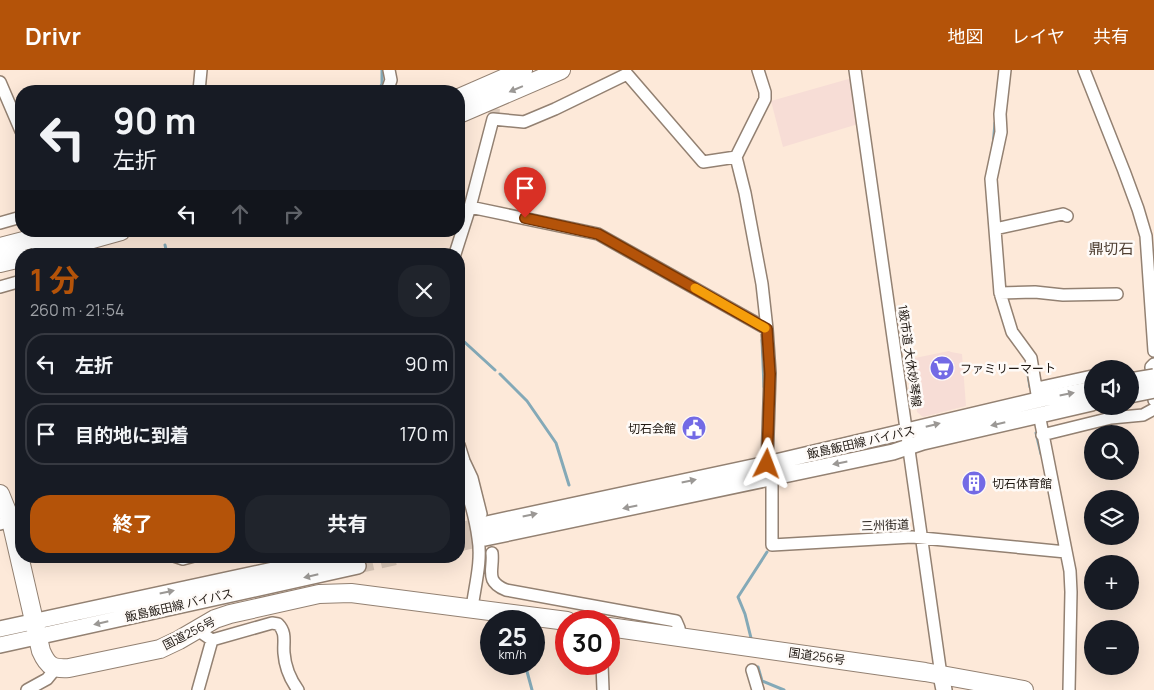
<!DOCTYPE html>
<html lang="ja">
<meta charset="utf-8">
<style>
body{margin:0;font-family:Manrope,"Noto Sans JP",sans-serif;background:#20242c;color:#f1f3f6;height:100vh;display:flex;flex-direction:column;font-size:19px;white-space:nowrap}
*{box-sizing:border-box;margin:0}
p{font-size:16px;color:#9ea1a6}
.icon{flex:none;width:28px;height:28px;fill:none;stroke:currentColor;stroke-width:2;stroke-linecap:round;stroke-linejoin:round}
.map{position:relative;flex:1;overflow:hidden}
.side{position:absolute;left:15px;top:178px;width:450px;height:315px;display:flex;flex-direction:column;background:#171b24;border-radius:20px;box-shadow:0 5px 20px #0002}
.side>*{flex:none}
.guide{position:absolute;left:15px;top:15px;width:450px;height:152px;border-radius:20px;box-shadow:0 5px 20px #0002;background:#171b24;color:#f1f3f6;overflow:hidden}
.controls{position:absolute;left:1084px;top:290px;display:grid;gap:10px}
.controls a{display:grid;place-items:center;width:55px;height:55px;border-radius:50%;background:#171b24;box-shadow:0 5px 20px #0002;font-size:25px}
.speed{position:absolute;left:480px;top:540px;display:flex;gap:10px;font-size:25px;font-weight:700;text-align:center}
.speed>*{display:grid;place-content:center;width:65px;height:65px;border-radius:50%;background:#171b24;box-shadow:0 5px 20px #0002;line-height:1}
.speed small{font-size:12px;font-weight:400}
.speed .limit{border:8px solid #d22;background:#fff;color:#111}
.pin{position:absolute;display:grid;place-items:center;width:42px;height:42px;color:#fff;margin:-51px -21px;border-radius:50% 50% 50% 0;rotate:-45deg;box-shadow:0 0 5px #0007}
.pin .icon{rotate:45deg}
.me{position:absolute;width:55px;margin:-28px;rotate:3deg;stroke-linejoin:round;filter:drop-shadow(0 0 4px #0008)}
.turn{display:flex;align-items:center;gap:18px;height:105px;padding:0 15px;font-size:22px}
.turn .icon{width:65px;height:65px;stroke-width:2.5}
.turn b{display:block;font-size:35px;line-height:42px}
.lanes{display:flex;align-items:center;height:48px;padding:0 15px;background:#0003;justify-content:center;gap:25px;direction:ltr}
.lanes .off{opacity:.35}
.round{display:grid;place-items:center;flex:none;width:52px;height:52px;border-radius:20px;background:#20242c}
.overview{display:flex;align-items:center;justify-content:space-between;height:85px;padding:0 15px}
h1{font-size:30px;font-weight:700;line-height:38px;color:#b45309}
.button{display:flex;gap:10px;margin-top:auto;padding:10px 15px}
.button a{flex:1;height:58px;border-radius:20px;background:#b45309;color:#fff;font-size:20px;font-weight:700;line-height:58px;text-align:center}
.button a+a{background:#20242c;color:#f1f3f6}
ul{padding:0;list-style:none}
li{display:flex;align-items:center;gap:15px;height:62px;margin:0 10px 8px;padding:0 5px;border:2px solid #363941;border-radius:20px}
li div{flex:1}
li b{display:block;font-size:19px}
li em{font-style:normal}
header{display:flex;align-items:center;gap:30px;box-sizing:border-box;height:70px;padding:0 25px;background:#b45309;color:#fff}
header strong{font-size:24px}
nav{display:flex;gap:28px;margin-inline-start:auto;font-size:18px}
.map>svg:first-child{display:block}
</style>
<header>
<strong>Drivr</strong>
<nav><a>地図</a><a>レイヤ</a><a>共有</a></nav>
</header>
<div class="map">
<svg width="1154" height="620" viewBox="0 0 1154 620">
<rect width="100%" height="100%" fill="#fde9d9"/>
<path fill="#f7ddd6" d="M852,8l6,46 -75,23 -12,-46z
M949,281l2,1 11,2 4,52 -43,11 -6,-5 -7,-53z"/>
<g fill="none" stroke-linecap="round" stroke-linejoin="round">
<path stroke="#84a9b7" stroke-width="3" d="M378,21l4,-7v-14
M993,76l2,-23
M165,175l2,9
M459,267l36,33
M762,270l2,47
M500,304l27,27 29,42 13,42
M1028,305l2,12
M1036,363l5,21
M751,568l-6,-24 -7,-17 29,-45
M525,594l7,26
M758,597l4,14 22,9"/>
<path stroke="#dccabb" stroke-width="11" stroke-dasharray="11 5.5" stroke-linecap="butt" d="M493,49l7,-49
M1109,336l2,12"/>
<path stroke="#dccabb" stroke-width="15" stroke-dasharray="15 8" stroke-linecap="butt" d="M459,460l23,-5
M459,474l26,-6
M358,496l44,-10"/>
<defs>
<path id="minor" d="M758,0l7,22v7l-29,58 9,36 17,91 5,45 3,44 -3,91
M855,0l86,605
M1005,0l-5,44 1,18 -10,47 9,114 12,39 19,26 7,42
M1084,0l40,101 14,38 8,27 8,115
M0,12l21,49
M199,21l2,-21
M387,21l4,-11 -2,-10
M470,137l128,27 169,95
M0,153l21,-6
M995,159l68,-15 4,2
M455,184l15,-47 23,-88 31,3 31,-13 72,-35 76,88 33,-5
M0,217l21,-6
M1000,223l35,-1 28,3 54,-1
M1154,294l-3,3 3,33
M1037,318l55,-12
M1039,344l31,157 1,21 -2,98
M1042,365l69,-17 32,-3 11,-6
M459,375l5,16 8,17 9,36
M459,399c8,21 16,46 19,69 4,23 -3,47 -6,70
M770,407l2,7v61l140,-8 154,15
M0,454l21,-6
M492,483c2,17 -8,28 14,37l170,31 3,7 2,10
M174,486l9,3 11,-3
M196,559l16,11 60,-17 6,1c9,9 5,18 6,29 1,14 6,26 14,37
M602,594l1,26
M752,600l6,20
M27,620l20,-11 9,-11
M198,620l14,-50"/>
<path id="major" d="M482,455l285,-61 275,-65 50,-10
M485,468l408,-86 30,-10 169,-39
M0,559l338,-73
M0,575l358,-79
M941,605l3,15"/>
<path id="highway" d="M459,28l64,-28
M459,44l102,-44
M0,177l62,-16
M39,184l82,-23
M0,193l21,-5
M0,424l11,27 30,130c7,16 12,18 28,17l91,-19 19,-9 36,-21 15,-5 89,-20 32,-1 216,28
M609,557l316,45 99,18"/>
</defs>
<use href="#minor" stroke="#938172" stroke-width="14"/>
<use href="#major" stroke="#938172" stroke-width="18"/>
<use href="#highway" stroke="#938172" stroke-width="20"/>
<use href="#minor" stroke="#fff" stroke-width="11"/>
<use href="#major" stroke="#fff" stroke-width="15"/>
<use href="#highway" stroke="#fff" stroke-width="18"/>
<defs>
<path id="major-bridge" d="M1130,311l24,-4
M1130,325l24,-5"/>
</defs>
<use href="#major-bridge" stroke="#938172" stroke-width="18" stroke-linecap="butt"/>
<use href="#major-bridge" stroke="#fff" stroke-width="15"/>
</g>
<defs><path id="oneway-solid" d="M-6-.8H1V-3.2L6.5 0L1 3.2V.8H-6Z" transform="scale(1.25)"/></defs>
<g fill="#9b9895">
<use href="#oneway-solid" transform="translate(516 19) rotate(157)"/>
<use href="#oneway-solid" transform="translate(1067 324) rotate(-11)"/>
<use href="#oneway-solid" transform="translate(998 354) rotate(167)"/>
<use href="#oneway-solid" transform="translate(933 355) rotate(-14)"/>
<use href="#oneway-solid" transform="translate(840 393) rotate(169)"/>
<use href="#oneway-solid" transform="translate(689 411) rotate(-12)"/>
<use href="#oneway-solid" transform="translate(630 437) rotate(168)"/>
<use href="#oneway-solid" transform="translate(530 445) rotate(-12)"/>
<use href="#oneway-solid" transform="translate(311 506) rotate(167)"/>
<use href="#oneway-solid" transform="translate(167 522) rotate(-12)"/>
<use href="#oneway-solid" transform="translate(101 553) rotate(167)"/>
</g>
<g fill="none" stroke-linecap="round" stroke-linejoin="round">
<defs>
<path id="route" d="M525,148l73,16 169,95 3,45 -3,90"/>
</defs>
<use href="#route" stroke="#753606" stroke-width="12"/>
<use href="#route" stroke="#b45309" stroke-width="9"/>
<path stroke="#f59e0b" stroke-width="9" d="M695,218l70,40"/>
</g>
<defs>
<symbol id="supermarket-disc" viewBox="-11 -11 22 22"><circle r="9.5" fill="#736ae5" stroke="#fefaf7"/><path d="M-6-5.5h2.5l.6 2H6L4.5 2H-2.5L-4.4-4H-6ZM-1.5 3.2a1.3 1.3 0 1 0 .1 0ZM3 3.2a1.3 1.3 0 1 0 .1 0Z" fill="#fff"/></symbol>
<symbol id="civic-disc" viewBox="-11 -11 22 22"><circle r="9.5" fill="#736ae5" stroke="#fefaf7"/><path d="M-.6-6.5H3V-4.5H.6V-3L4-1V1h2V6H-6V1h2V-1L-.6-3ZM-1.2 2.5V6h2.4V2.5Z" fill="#fff"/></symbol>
<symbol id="building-disc" viewBox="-11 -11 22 22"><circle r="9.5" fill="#736ae5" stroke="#fefaf7"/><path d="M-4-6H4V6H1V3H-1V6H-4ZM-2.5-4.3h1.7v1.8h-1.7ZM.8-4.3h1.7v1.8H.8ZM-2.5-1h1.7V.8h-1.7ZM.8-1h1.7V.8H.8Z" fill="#fff"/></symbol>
</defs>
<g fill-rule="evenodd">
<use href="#supermarket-disc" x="928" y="284" width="28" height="28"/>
<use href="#civic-disc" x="680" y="344" width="28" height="28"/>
<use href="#building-disc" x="960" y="399" width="28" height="28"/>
</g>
<g text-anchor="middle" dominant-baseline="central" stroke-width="5" stroke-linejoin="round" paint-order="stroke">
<g font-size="12" fill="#201913" stroke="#fefaf7">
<text transform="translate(910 286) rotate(82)">1級市道 大休妙琴線</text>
<text transform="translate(861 372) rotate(-13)">飯島飯田線 バイパス</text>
<text transform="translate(885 455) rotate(-2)">三州街道</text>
<text transform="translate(179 535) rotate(-13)">飯島飯田線 バイパス</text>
<text transform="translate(189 563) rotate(-27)">国道256号</text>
<text transform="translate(817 586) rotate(8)">国道256号</text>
</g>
<g font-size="12" fill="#201913" stroke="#fefaf7" text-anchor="start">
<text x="960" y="298">ファミリーマート</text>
<text x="676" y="358" text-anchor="end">切石会館</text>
<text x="992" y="413">切石体育館</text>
</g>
<g font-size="15" fill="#4e3e31" stroke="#fefaf7">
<text x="1111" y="178">鼎切石</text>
</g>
</g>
</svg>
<div class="controls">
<a><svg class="icon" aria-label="sound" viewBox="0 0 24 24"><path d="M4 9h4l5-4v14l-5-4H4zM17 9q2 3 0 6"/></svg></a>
<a><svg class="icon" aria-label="search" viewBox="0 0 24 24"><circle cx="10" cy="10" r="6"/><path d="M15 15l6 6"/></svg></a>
<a><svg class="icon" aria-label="layers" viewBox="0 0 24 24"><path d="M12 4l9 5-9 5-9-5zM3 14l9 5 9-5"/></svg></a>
<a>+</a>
<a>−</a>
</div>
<div class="speed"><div>25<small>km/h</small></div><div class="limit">30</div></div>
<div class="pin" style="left:525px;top:148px;background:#d93025"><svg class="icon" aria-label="arrive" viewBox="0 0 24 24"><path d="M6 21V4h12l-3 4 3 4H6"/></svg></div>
<svg class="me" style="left:767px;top:394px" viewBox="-20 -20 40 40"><path d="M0-17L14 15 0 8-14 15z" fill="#b45309" stroke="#fff" stroke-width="4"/></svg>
<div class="guide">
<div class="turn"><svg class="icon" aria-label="left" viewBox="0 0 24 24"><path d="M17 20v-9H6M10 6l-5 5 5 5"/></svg><div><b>90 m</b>左折</div></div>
<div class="lanes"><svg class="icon" aria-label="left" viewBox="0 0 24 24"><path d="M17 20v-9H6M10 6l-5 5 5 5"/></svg><svg class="icon off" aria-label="ahead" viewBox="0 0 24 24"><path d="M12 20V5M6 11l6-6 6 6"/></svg><svg class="icon off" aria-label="right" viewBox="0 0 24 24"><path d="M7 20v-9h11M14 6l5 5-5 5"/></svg></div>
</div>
<section class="side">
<div class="overview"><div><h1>1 分</h1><p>260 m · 21:54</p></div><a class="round"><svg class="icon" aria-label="close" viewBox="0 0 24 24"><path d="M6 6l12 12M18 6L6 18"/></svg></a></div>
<ul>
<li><svg class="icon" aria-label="left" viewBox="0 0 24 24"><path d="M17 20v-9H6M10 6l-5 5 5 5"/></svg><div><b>左折</b></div><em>90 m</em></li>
<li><svg class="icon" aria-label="arrive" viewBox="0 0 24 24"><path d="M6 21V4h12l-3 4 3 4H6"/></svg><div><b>目的地に到着</b></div><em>170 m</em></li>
</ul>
<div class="button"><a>終了</a><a>共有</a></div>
</section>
</div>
